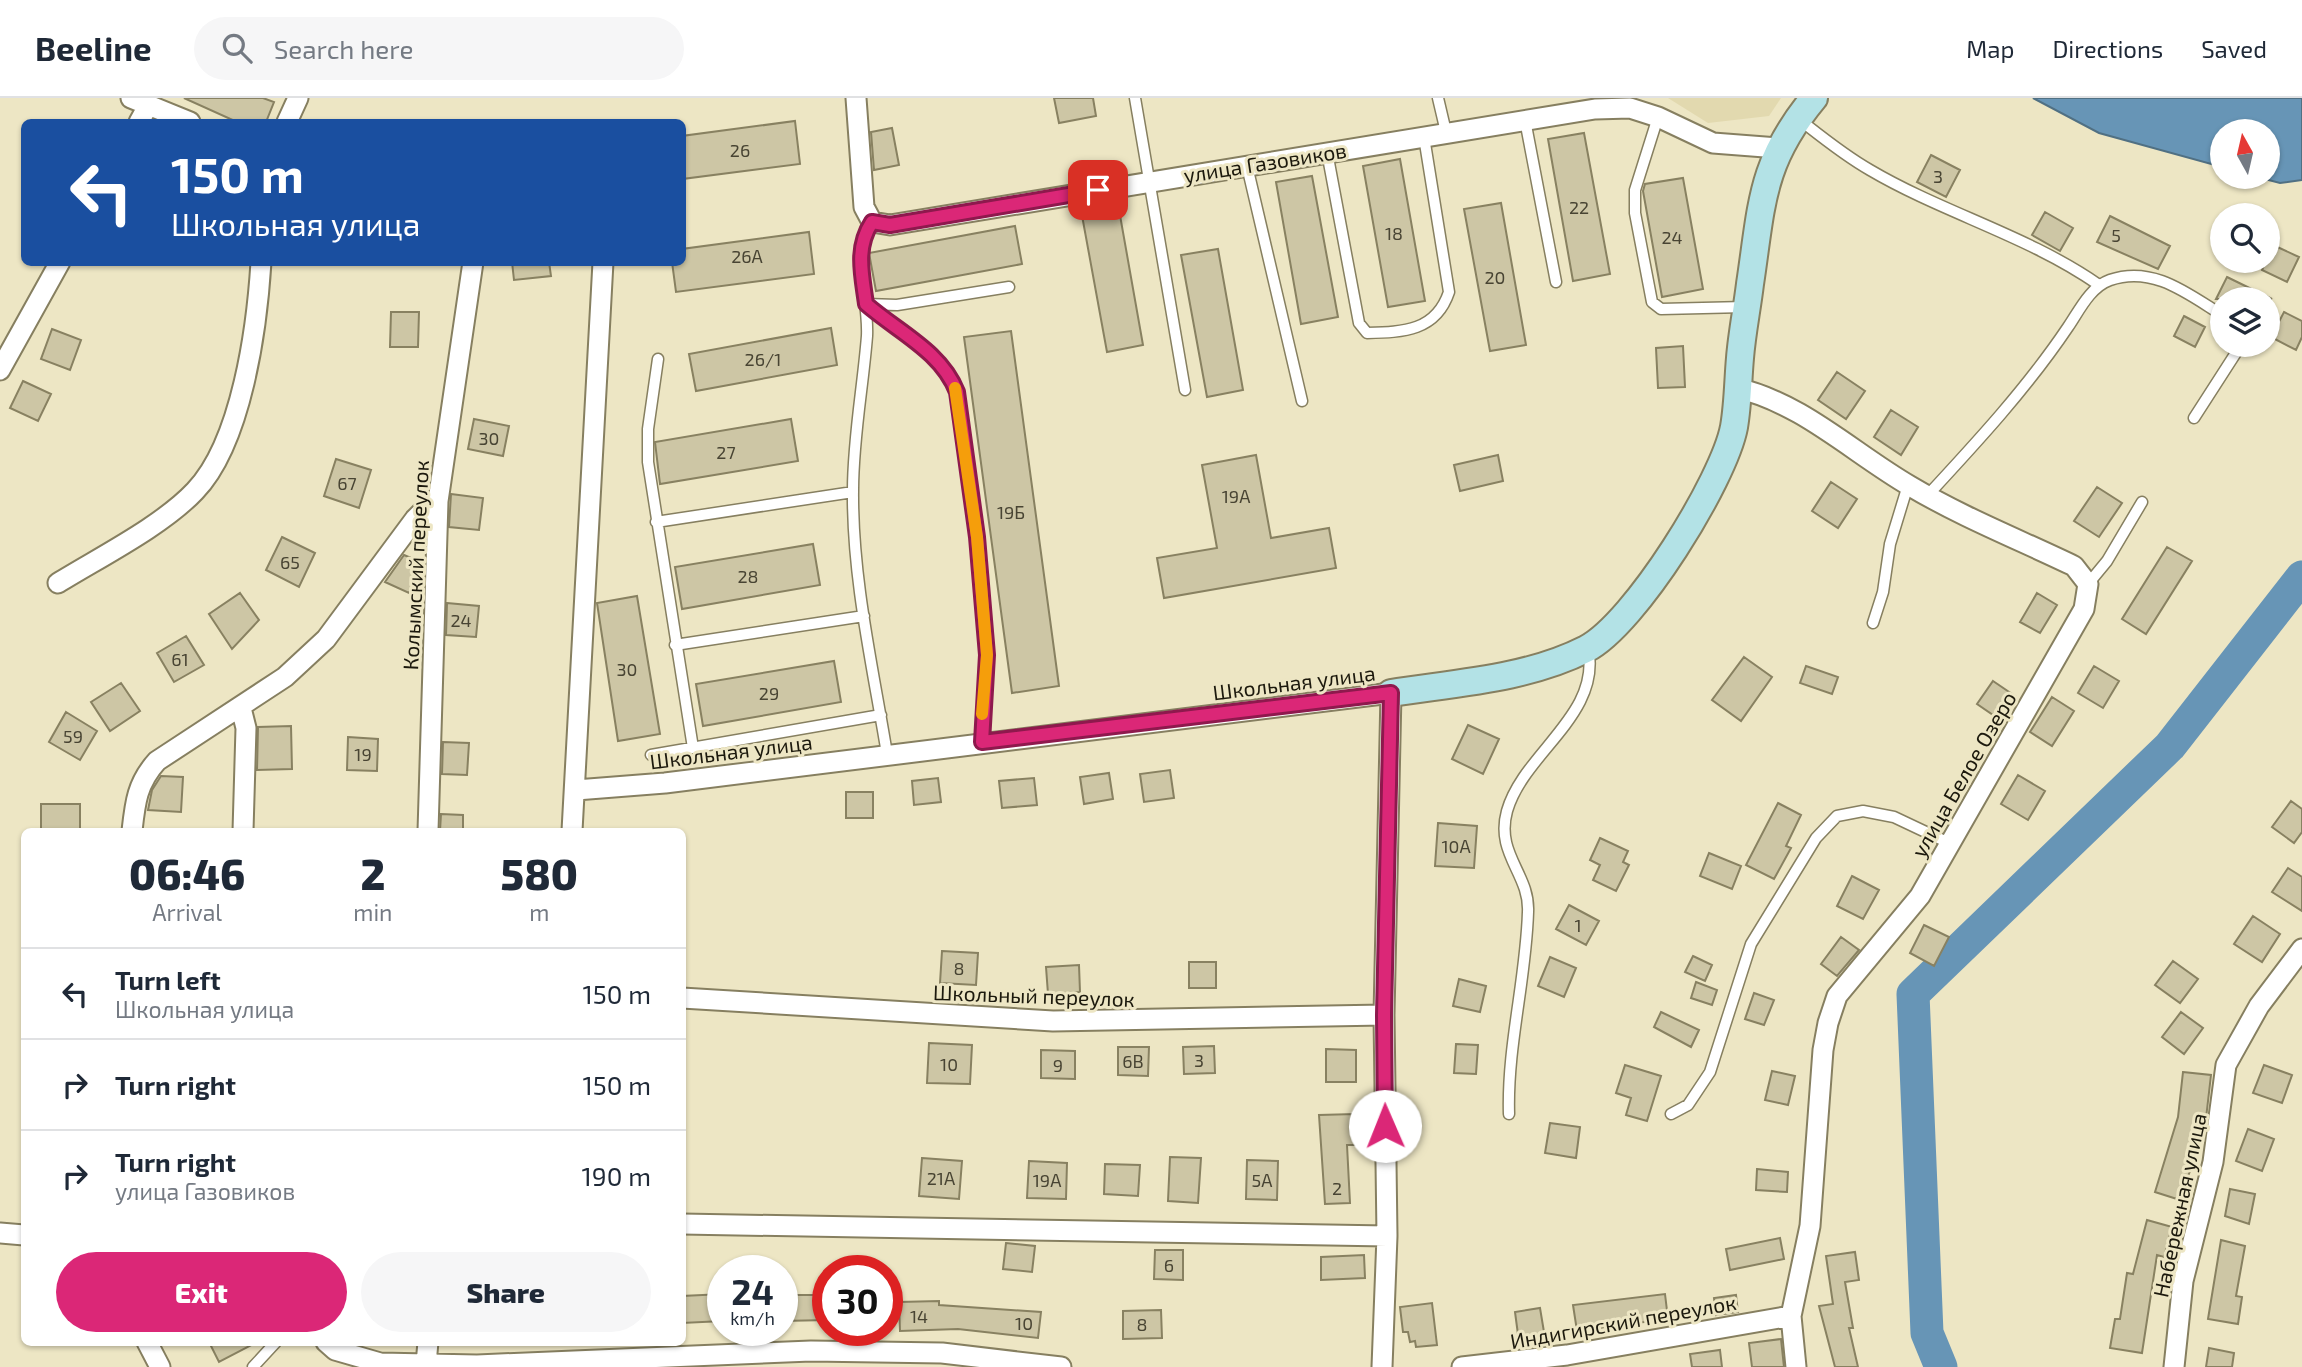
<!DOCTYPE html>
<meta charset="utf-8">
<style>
body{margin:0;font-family:"Exo 2",sans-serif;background:#f6f6f7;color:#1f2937;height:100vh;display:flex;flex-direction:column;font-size:26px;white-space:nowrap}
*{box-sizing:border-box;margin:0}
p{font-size:23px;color:#747a83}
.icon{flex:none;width:38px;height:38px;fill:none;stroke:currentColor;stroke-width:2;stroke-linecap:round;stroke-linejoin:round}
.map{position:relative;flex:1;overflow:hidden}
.side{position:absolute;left:21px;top:730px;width:665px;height:518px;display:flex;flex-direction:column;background:#fff;border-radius:10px;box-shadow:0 2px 5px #0004}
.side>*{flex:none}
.banner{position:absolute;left:21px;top:21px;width:665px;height:147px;border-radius:10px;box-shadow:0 2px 5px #0004;background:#1a4fa0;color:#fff;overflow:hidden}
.needle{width:46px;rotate:352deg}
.controls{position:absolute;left:2210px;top:21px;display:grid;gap:14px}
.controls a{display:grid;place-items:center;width:70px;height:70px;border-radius:50%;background:#fff;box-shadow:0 2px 5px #0004;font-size:35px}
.speed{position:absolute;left:707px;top:1157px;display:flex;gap:14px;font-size:35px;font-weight:700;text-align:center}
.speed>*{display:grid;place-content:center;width:91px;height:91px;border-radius:50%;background:#fff;box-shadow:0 2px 5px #0004;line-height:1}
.speed small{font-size:18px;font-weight:400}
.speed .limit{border:10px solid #d22;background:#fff;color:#111}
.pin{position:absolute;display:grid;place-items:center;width:60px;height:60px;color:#fff;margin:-30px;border-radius:14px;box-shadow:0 4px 10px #0006}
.me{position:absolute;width:77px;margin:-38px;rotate:359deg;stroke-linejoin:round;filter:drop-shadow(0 0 5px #0008)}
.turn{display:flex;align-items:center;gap:24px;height:147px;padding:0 35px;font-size:32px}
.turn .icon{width:91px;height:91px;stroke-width:2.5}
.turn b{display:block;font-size:49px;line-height:60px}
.eta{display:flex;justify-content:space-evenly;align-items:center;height:119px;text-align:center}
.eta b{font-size:42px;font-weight:800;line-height:49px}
.primary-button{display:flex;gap:14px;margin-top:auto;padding:14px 35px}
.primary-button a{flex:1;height:80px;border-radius:42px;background:#db2777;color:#fff;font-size:28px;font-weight:800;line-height:80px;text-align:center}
.primary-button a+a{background:#f6f6f7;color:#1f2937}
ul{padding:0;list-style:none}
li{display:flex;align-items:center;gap:21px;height:91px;padding:0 35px;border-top:2px solid #e0e1e3}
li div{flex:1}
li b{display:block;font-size:26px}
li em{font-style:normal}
header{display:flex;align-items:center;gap:42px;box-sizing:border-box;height:98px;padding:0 35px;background:#fff;border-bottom:2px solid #e0e1e3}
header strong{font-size:33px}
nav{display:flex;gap:38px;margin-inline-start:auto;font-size:24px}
.search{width:490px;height:63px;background:#f6f6f7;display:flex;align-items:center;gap:18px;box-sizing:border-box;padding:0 24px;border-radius:38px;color:#747a83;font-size:26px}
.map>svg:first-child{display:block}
</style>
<header>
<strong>Beeline</strong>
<div class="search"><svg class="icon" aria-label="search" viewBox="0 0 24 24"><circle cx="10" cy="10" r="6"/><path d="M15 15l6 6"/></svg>Search here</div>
<nav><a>Map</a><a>Directions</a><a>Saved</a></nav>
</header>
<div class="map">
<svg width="2302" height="1269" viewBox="0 0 2302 1269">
<rect width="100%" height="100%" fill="#ede6c4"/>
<path fill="#e2d9af" d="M1668,0h113l-12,18 -61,7z"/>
<path fill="#6795b6" stroke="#507083" stroke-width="2" d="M2033,0h269v82l-22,3 -23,-6h11v-46h-46v36l-123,-34z"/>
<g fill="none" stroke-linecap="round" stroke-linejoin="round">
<path stroke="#6795b6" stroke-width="33" d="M1941,1269l-14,-34 -14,-339 257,-248 132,-169"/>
</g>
<path fill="#cdc6a5" stroke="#888161" stroke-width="2" d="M184,0h79l11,4 -8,20h-29z
M1054,0h39l3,18 -37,7z
M795,23l5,43 -118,15v-43z
M892,30l7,37 -25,5 -3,-38z
M1584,35l26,141 -37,7 -25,-142z
M1931,57l29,15 -14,27 -29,-15z
M1400,61l25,142 -37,6 -25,-141z
M1312,78l26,141 -37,7 -25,-142z
M1683,80l20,111 -41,8 -19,-106 2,-7z
M1501,105l25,142 -36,6 -26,-142z
M1118,106l25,141 -36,7 -26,-142z
M2045,114l28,16 -13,23 -28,-16z
M2110,118l60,30 -12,23 -61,-27z
M1015,128l7,38 -146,27 -7,-38z
M809,134l5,42 -138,18 -4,-30h10v-13z
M2273,147l26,12 -12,25 -25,-12z
M1218,151l25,141 -36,7 -26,-142z
M512,164h37l2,14 -37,4z
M2227,179l45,22h-56z
M391,214h28l-1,35h-28z
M2284,214l18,9v16l-6,13 -25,-13z
M2184,218l21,11 -10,20 -21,-11z
M831,230l6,37 -141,26 -7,-37z
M52,231l29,11 -11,30 -29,-11z
M1011,233l48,355 -47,7 -48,-356z
M1683,248l2,41 -27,1 -2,-40z
M1837,274l28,19 -19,28 -28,-19z
M23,283l28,13 -13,27 -28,-13z
M1891,312l27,17 -17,28 -27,-18z
M474,321l35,7 -6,30 -35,-7z
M791,321l7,42 -138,23 -5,-42z
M1256,357l15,83 58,-10 7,40 -172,30 -7,-40 60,-10 -15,-83z
M1498,357l5,26 -43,10 -6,-26z
M336,361l35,11 -12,38 -35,-12z
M1831,384l26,17 -19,29 -26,-17z
M2097,389l25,16 -23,34 -25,-16z
M451,396l32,4 -4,32 -30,-3z
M282,439l33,16 -16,34 -33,-17z
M813,446l7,41 -138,24 -7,-42z
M2167,449l25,14 -46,73 -24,-15z
M404,457l19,8 -14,30 -24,-11z
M240,495l19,27 -27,29 -23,-35z
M2037,495l20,12 -17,28 -20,-11z
M637,498l23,138 -42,7 -21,-138z
M447,505l32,3 -3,31 -30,-2z
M186,538l18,29 -30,17 -17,-29z
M1744,559l28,20 -31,44 -29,-21z
M834,563l7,41 -138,24 -7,-42z
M1806,568l32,11 -6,17 -32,-11z
M2094,568l25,15 -16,27 -25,-15z
M1993,583l22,15 -16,23 -22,-15z
M121,585l19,28 -30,20 -19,-29z
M2052,599l22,14 -22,35 -22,-14z
M66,614l31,19 -17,29 -31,-18z
M1468,627l31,14 -16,35 -31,-15z
M291,628l1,43 -35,1 1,-43z
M348,639l30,2 -1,32 -30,-1z
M443,644l26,1 -2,32 -25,-1z
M1170,672l4,28 -30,4 -4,-28z
M1109,675l4,26 -29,5 -4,-27z
M2018,677l27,16 -17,29 -27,-16z
M161,678l22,1 -2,35 -33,-2 4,-20z
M938,680l3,24 -27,3 -2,-24z
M1034,680l3,27 -35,3 -3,-27z
M846,694h27v26h-27z
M2291,703l11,8v23l-8,11 -22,-16z
M1778,705l23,12 -15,31 5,2 -17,31 -28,-14z
M41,706h39v27h-39z
M441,716l22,1v16h-23z
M1438,725l39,3 -3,42 -39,-2z
M1600,740l28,13 -5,11 6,3 -13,26 -23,-11 7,-15 -10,-5z
M1709,755l32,13 -9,23 -32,-13z
M2288,770l14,9v34l-30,-19z
M1852,778l27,14 -16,29 -26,-13z
M1569,807l30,16 -13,24 -30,-16z
M2253,818l27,18 -18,28 -28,-18z
M1924,827l25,12 -15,29 -24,-13z
M1841,839l18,13 -22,26 -16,-12z
M942,853l36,2 -2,32 -36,-2z
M1693,858l19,9 -7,16 -20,-9z
M1550,859l26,11 -12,29 -26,-11z
M2173,863l25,18 -18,24 -25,-18z
M1189,864h27v26h-27z
M1079,867l1,27 -32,2 -2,-27z
M1459,881l27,7 -6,26 -27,-6z
M1696,884l21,8 -5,15 -21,-7z
M1754,895l20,7 -10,25 -19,-6z
M1661,914l38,18 -8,17 -37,-20z
M2181,914l22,16 -19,26 -22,-17z
M929,945l43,2 -2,39 -43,-1z
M1456,946l22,1 -2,29 -22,-1z
M1214,948l1,27 -31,1 -1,-27z
M1118,949h31l-1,29 -30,-1z
M1326,951l30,1v32h-30z
M1041,952l34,1v28l-34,-1z
M1625,967l36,11 -14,45 -21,-6 5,-17 -15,-5z
M2264,967l28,10 -10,28 -29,-10z
M1772,973l23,5 -7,29 -23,-5z
M2183,974l28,3 -6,52 -25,73 -25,-8 23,-75z
M1355,1016l1,31h-9l3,58 -25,1 -6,-89z
M1550,1025l30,4 -4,31 -31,-5z
M2248,1031l26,10 -12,32 -26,-10z
M1170,1059l31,1 -3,45 -30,-2z
M922,1060l40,3 -3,38 -40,-3z
M1247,1062l31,1 -1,39 -31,-1z
M1029,1063l38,2 -1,36 -39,-1z
M1105,1066l35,1 -2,31 -34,-2z
M1757,1071l31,3 -1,20 -31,-2z
M2230,1091l25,5 -6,30 -24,-8z
M2147,1122l25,7 -8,30 -7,-2 -15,98 -32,-5 5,-29h5l7,-46 6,1z
M1780,1140l4,21 -54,11 -4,-21z
M2221,1142l24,6 -9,50 6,1 -4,27 -30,-5z
M1006,1145l29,3 -3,26 -29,-3z
M1155,1152h28v30l-29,-1z
M1855,1154l4,28 -14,2 8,46h-4l9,39h-23l-16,-61 14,-2 -7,-48z
M1364,1157l1,23 -44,2v-23z
M723,1196v27l-41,2v-27z
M1665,1196l3,25 -91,12 -4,-26z
M782,1197h46v25l-46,1z
M1736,1197l2,17 -22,3 -2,-17z
M939,1203v4l102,7 -3,26 -80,-9 -58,2 -1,-29z
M1432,1205l5,42 -21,2 -1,-6 -5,1 -2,-10h-5l-3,-25z
M1540,1210l5,30 -26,4 -4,-30z
M1161,1212l1,28 -39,1v-28z
M1781,1241l3,28h-32l-3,-24z
M209,1244h48l-38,20z
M2209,1250l25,5 -2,14h-26z
M1720,1252l2,17h-30l-2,-13z"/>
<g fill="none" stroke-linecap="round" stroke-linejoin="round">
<defs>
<path id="lane" d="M1135,0l50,292
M1438,0l8,34
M1658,19l-23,73v23l17,89 9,7 84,-2
M1525,22l31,162
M1800,22c23,18 45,36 70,50 73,43 159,66 229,115
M1327,54l32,171 8,10c37,-1 69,-2 82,-41l-25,-155
M1247,68l55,235
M872,124c-22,34 -3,75 -5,114 -4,51 -14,102 -14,154 -1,88 20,178 34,264
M658,261l-10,70v33l45,286
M2194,320l47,-73
M1927,398c50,-54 100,-108 141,-169 11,-16 22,-40 42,-47 43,-15 78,14 112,35
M656,424l197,-30
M2088,486l19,-23 35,-59
M1873,525l10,-31 7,-48 18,-59
M675,547l189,-29
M982,644l5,-87 -10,-118 -20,-145c-16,-41 -59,-60 -91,-88l31,1 112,-18
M651,657l230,-40
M1509,1016c-2,-68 17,-134 19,-202 2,-38 -33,-58 -21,-101 17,-59 95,-96 81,-163
M1671,1016l17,-9 22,-33 41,-128 65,-106 21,-22 26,-5 31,6 55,26
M253,1269l23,-25"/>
<path id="street" d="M131,0l59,24
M856,0l8,109 8,15 18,3 705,-116 35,-1 28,9 55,26 65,5
M139,24l10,-18
M287,24l11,-24
M0,272l60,-108
M1737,290c65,15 116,65 173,98 52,31 110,54 164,80l14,18 -4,25 -164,287 -83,100 -9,27 -5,27 -13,176 -19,90 5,51
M58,485c42,-26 104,-57 137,-92 47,-49 62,-164 66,-229
M241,610l5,20 -3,103
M576,692l89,-7 726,-90 -7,322 3,221 -5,131
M132,733c3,-28 5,-48 25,-70l128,-84 41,-38 89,-120 14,-14 9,-4
M428,733l10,-330 35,-239
M572,733l31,-569
M682,900l371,23 331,-6
M682,1126l705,12
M0,1135l24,2
M147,1244l13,25
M326,1244l9,8 45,13 97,2 334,-14 131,2 119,14
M426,1266l2,-22
M1462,1269l105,-12 224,-39
M2174,1269l9,-86 30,-119 13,-97 33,-59 43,-57"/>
<path id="secondary" d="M1391,595c64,-10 136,-14 195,-44 49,-25 138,-169 148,-222 4,-23 4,-47 6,-69 2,-25 7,-49 10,-74 12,-79 10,-121 64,-186"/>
</defs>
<use href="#lane" stroke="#867f60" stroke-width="13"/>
<use href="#street" stroke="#867f60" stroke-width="23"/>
<use href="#secondary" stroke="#867f60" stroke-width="30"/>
<use href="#lane" stroke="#fff" stroke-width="10"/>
<use href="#street" stroke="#fff" stroke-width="19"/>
<use href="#secondary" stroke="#b3e2e6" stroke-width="26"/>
</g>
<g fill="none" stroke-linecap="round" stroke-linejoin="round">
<defs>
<path id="route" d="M1098,92l-208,35 -18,-3c-17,26 -10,52 -6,82 32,28 75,47 91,88l20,145 10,118 -5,87 409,-49 -7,322 1,111"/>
</defs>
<use href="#route" stroke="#8e194d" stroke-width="18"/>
<use href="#route" stroke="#db2777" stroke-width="12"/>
<path stroke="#f59e0b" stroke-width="12" d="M955,290l22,149 10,118 -5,59"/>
</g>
<g text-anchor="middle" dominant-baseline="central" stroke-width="6" stroke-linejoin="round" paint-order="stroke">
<g font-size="18" fill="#484433">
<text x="740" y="52">26</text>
<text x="1938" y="78">3</text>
<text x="1579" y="109">22</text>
<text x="1394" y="135">18</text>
<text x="2116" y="137">5</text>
<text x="1672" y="139">24</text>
<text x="747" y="158">26А</text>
<text x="1495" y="179">20</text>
<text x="763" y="261">26/1</text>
<text x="489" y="340">30</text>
<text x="726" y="354">27</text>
<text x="347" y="385">67</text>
<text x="1236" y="398">19А</text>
<text x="1011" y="414">19Б</text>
<text x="290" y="464">65</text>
<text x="748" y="478">28</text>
<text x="461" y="522">24</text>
<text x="180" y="561">61</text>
<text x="627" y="571">30</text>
<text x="769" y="595">29</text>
<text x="73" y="638">59</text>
<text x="363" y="656">19</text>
<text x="1456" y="748">10А</text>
<text x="1578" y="827">1</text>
<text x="959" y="870">8</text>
<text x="1199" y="962">3</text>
<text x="1133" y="963">6В</text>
<text x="949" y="966">10</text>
<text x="1058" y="967">9</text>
<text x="941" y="1080">21А</text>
<text x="1047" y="1082">19А</text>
<text x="1262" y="1082">5А</text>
<text x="1337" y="1090">2</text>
<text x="1169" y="1167">6</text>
<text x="919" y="1218">14</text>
<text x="1024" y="1225">10</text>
<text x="1142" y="1226">8</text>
</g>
<g font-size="21" fill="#1c190d" stroke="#ede6c4">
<text transform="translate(1265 64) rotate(-9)">улица Газовиков</text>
<text transform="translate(415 467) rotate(-87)">Колымский переулок</text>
<text transform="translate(1294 584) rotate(-7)">Школьная улица</text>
<text transform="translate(731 653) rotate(-7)">Школьная улица</text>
<text transform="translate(1963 676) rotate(-60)">улица Белое Озеро</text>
<text transform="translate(1034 897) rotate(2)">Школьный переулок</text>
<text transform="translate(2179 1107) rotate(-78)">Набережная улица</text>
<text transform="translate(1623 1223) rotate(-10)">Индигирский переулок</text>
</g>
</g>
</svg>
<div class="controls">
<a><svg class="needle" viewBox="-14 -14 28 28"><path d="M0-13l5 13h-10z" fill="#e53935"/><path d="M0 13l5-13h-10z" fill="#747a83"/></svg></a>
<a><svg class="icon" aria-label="search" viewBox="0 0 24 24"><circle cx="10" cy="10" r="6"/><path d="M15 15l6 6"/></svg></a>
<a><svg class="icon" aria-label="layers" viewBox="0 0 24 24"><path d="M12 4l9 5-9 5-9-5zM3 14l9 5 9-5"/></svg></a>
</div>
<div class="speed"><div>24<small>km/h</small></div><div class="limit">30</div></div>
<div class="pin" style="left:1098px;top:92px;background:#d93025"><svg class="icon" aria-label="arrive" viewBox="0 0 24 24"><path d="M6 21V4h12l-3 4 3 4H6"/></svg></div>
<svg class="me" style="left:1385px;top:1028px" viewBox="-20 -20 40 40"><circle r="19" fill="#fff"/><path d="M0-13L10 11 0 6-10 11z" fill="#db2777"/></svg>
<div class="banner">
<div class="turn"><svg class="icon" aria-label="left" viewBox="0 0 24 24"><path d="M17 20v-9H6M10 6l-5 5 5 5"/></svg><div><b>150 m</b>Школьная улица</div></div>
</div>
<section class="side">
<div class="eta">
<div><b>06:46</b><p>Arrival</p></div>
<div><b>2</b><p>min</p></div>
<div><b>580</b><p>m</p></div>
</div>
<ul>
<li><svg class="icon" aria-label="left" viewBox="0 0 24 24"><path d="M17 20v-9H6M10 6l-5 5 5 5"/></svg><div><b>Turn left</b><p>Школьная улица</p></div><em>150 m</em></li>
<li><svg class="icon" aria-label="right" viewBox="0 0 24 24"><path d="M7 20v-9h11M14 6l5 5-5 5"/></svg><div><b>Turn right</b></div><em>150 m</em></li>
<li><svg class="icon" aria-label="right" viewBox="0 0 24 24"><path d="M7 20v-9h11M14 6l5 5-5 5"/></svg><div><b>Turn right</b><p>улица Газовиков</p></div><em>190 m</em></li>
</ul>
<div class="primary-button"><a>Exit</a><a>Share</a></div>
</section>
</div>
